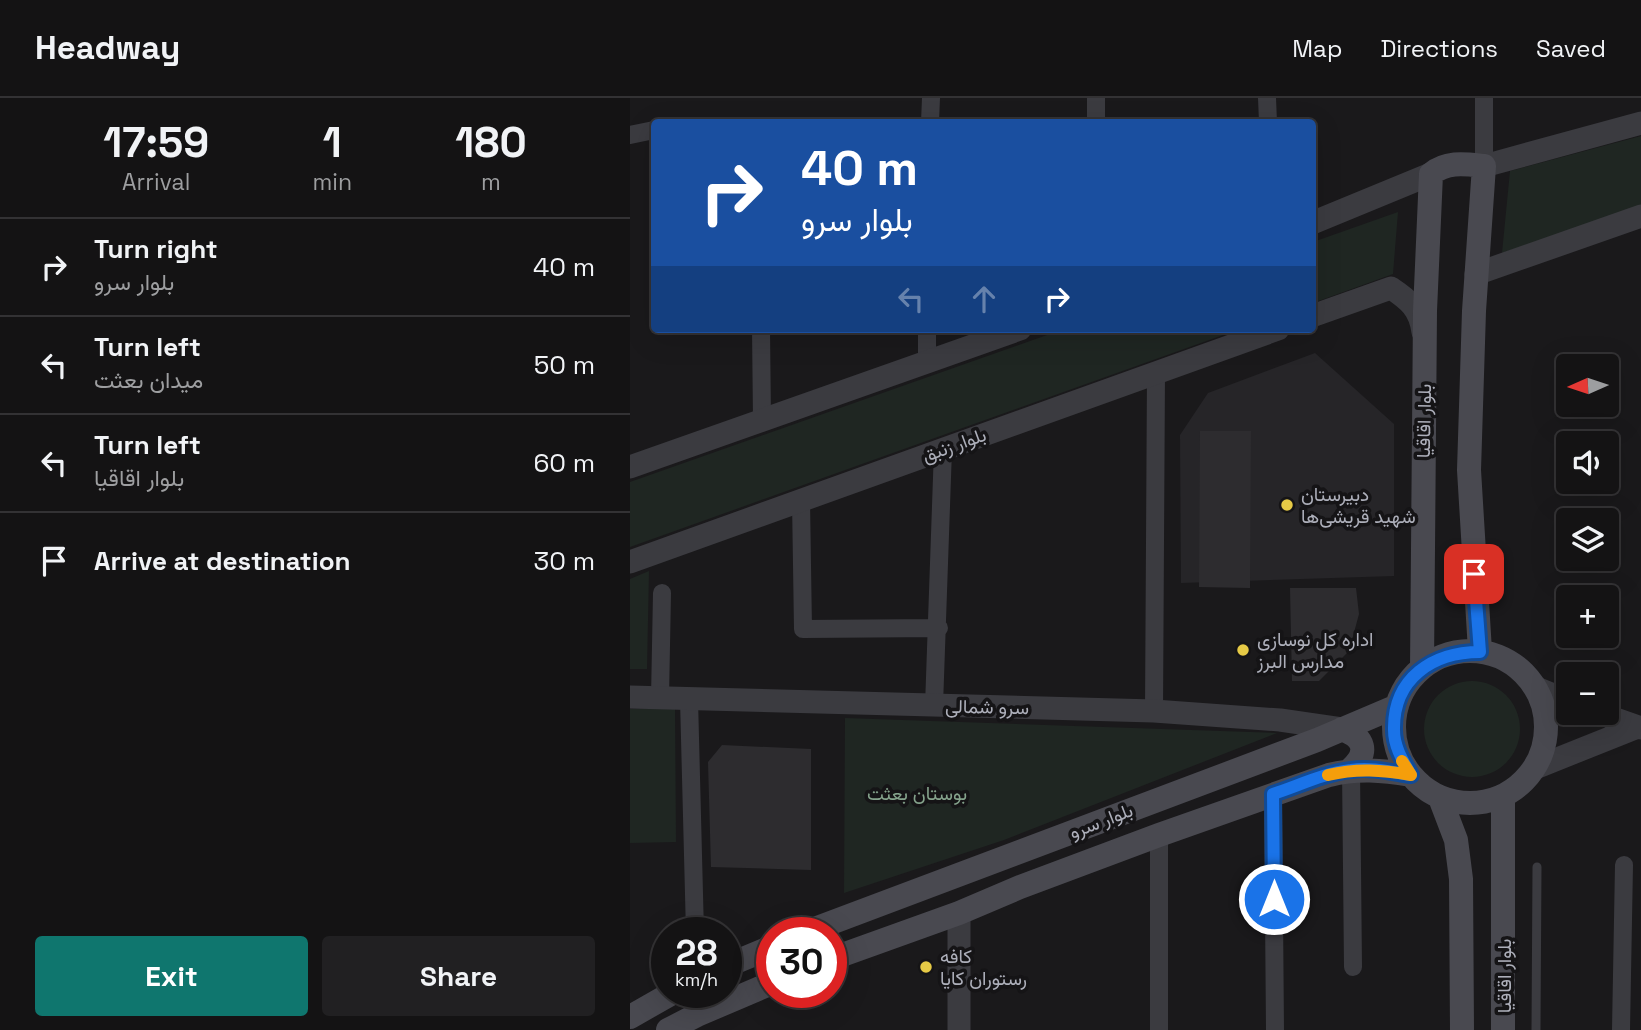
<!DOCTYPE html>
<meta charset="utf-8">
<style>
body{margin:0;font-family:"Space Grotesk",Vazirmatn,sans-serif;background:#212022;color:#f1f3f6;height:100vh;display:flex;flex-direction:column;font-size:26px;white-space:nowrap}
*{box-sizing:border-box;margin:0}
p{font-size:23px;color:#9d9ea0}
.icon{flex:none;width:38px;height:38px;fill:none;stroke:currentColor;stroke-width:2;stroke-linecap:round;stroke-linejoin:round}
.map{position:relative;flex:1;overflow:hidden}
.side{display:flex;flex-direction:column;background:#141314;width:630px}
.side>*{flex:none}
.banner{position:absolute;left:21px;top:21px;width:665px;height:214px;border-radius:7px;box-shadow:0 7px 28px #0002,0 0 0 2px #333234;background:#1a4fa0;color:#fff;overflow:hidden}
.needle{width:46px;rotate:267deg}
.controls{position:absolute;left:926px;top:256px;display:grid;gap:14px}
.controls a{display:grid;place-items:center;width:63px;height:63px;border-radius:7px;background:#141314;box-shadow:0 7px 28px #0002,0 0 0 2px #333234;font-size:35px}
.speed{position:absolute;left:21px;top:819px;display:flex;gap:14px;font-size:35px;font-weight:700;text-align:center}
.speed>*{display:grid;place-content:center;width:91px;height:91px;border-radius:50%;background:#141314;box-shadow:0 7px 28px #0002,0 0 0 2px #333234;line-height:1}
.speed small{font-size:18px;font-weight:400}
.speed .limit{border:10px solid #d22;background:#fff;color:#111}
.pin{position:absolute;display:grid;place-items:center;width:60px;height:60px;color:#fff;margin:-30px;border-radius:14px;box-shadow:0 4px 10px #0006}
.me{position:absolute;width:77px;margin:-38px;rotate:0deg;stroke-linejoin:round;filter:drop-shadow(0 0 5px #0008)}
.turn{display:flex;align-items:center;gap:24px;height:147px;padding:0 35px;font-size:32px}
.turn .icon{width:91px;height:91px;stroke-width:2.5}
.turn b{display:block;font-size:49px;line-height:60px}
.lanes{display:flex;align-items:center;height:66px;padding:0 35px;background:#0003;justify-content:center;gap:35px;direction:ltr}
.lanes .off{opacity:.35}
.eta{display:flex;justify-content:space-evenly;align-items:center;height:119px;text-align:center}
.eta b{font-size:42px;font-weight:800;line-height:49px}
.button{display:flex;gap:14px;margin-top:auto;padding:14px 35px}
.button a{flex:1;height:80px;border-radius:7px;background:#0f766e;color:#fff;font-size:28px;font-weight:800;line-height:80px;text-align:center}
.button a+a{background:#212022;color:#f1f3f6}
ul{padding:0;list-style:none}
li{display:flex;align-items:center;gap:21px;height:98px;padding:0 35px;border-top:2px solid #333234}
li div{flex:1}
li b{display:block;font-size:26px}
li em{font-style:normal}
header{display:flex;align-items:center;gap:42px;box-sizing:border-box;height:98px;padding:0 35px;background:#141314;border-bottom:2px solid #333234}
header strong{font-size:33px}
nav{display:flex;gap:38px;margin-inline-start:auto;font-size:24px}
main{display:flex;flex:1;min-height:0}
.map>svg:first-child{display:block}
</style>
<header>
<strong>Headway</strong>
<nav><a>Map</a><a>Directions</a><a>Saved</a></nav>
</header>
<main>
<section class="side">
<div class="eta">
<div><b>17:59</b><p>Arrival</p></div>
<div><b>1</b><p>min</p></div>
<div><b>180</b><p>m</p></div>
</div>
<ul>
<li><svg class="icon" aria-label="right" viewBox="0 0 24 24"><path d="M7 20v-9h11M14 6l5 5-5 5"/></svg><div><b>Turn right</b><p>بلوار سرو</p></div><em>40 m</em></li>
<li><svg class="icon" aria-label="left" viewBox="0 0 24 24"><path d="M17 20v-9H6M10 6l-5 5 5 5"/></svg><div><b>Turn left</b><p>میدان بعثت</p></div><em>50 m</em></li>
<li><svg class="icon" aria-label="left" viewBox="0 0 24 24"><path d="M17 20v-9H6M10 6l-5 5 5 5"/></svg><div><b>Turn left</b><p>بلوار اقاقیا</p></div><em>60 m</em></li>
<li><svg class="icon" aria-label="arrive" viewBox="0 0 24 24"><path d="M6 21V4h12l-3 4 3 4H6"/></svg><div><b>Arrive at destination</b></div><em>30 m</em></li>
</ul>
<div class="button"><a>Exit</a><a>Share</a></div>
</section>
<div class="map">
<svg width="1011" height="932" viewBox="0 0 1011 932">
<rect width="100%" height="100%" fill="#1a191b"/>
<path fill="#262528" d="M685,255l79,71v152l-213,7 -1,-148 28,-42z"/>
<path fill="#1f2622" d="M1011,38v71l-139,46 8,-82z
M768,114l-5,62 -80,29v-61z
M434,231h176l-610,218v-65z
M19,473l-2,98h-17v-90z
M794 631a48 48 0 1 1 96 0a48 48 0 1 1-96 0Z
M45,610l1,134 -46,1v-134z
M215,620l432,15 -273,107 -160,53z"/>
<path fill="#2d2c2f" d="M570,333h51l-1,157 -51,-1z
M660,490h66l3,26 -10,37 -30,30h-27z
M92,647l89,4v121l-100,-3 -3,-105z"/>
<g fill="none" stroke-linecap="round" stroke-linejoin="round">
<path stroke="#3b3b40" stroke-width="9" d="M906,932l1,-163"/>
<path stroke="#3b3b40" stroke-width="18" d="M466,0v24
M637,0l1,24
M300,24l1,-24
M0,37l24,-5
M854,68v-68
M131,231l1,91
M297,264v-33
M171,402l2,129 136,-1
M30,600l2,-105
M59,601l6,234
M304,608l9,-257
M524,613l2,-338
M721,671l2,198
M643,696l2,236
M529,737v195
M991,932l3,-165"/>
<path stroke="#3b3b40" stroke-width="23" d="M854,68l157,-43
M682,125l119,-49
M846,176l165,-58
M682,218l79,-28c18,12 29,21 32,44
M0,369l390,-138
M0,464l648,-233
M906,590l32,13
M0,599l524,14 126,9 62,9
M966,614l45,16
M905,670l100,-40
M329,815v117"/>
<path stroke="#494950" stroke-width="24" d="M764 629a76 76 0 1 1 152 0a76 76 0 1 1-152 0Z
M792,570l3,-357 6,-137c16,-13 34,-10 53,-8l-10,145 -5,159 11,181
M712,631c23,9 27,23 9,40
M873,699v233
M810,700l16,42 5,39 1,151
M174,835l513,-193 80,-34
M201,861l128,-46 61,-26 139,-52 170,-60c28,-7 53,-5 82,0
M96,868l46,-19
M0,919l44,-25
M38,932l29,-15 75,-32"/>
</g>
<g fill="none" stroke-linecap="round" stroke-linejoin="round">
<defs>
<path id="route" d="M644,801l-1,-105c25,-8 51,-21 78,-24 20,-3 40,2 60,5 -8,-14 -17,-28 -17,-45 -1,-52 39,-78 86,-78l-6,-78"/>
</defs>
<use href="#route" stroke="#114b97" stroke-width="18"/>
<use href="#route" stroke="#1a73e8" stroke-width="12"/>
<path stroke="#f59e0b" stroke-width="12" d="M698,677c29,-7 54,-5 83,0l-9,-14"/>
</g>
<g fill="#e6ca46" stroke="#151416" stroke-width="2.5">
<circle cx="657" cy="407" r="7"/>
<circle cx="613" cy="552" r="7"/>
<circle cx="296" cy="869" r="7"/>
</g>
<g text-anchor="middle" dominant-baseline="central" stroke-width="7" stroke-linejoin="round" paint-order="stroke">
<g font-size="19" fill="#adafba" stroke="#151416">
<text transform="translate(794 323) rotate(-89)">بلوار اقاقیا</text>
<text transform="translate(324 347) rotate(-20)">بلوار زنبق</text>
<text transform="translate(357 609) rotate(1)">سرو شمالی</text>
<text transform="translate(471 723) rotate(-21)">بلوار سرو</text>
<text transform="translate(874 878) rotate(-90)">بلوار اقاقیا</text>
</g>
<g font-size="19" fill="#adafba" stroke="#151416" text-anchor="start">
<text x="671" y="396">دبیرستان<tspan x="671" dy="22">شهید قریشی‌ها</tspan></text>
<text x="627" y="541">اداره کل نوسازی<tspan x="627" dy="22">مدارس البرز</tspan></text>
<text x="310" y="858">کافه<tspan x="310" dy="22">رستوران کایا</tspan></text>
</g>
<g font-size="19" fill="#85a38c" stroke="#151416">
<text x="287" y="695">بوستان بعثت</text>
</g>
</g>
</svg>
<div class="controls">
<a><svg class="needle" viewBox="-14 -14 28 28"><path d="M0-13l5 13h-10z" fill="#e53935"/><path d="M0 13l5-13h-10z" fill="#9d9ea0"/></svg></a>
<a><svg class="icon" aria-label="sound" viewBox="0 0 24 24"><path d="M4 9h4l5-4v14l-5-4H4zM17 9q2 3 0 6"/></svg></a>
<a><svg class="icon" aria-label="layers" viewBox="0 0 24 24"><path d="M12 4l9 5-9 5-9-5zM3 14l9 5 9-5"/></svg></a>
<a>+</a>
<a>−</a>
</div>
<div class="speed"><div>28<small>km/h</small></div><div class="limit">30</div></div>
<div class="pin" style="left:844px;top:476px;background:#d93025"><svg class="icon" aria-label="arrive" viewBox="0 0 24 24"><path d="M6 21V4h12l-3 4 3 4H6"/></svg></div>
<svg class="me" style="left:644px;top:801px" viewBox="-20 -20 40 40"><circle r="17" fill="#1a73e8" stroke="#fff" stroke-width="3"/><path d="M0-11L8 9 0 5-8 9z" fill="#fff"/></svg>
<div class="banner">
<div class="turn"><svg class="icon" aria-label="right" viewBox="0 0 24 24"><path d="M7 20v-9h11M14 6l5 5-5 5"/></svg><div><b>40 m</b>بلوار سرو</div></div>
<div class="lanes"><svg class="icon off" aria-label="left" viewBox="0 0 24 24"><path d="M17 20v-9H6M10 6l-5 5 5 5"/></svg><svg class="icon off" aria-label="ahead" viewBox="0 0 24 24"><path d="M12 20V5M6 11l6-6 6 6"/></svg><svg class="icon" aria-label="right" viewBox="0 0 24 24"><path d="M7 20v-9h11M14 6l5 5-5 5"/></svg></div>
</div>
</div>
</main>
